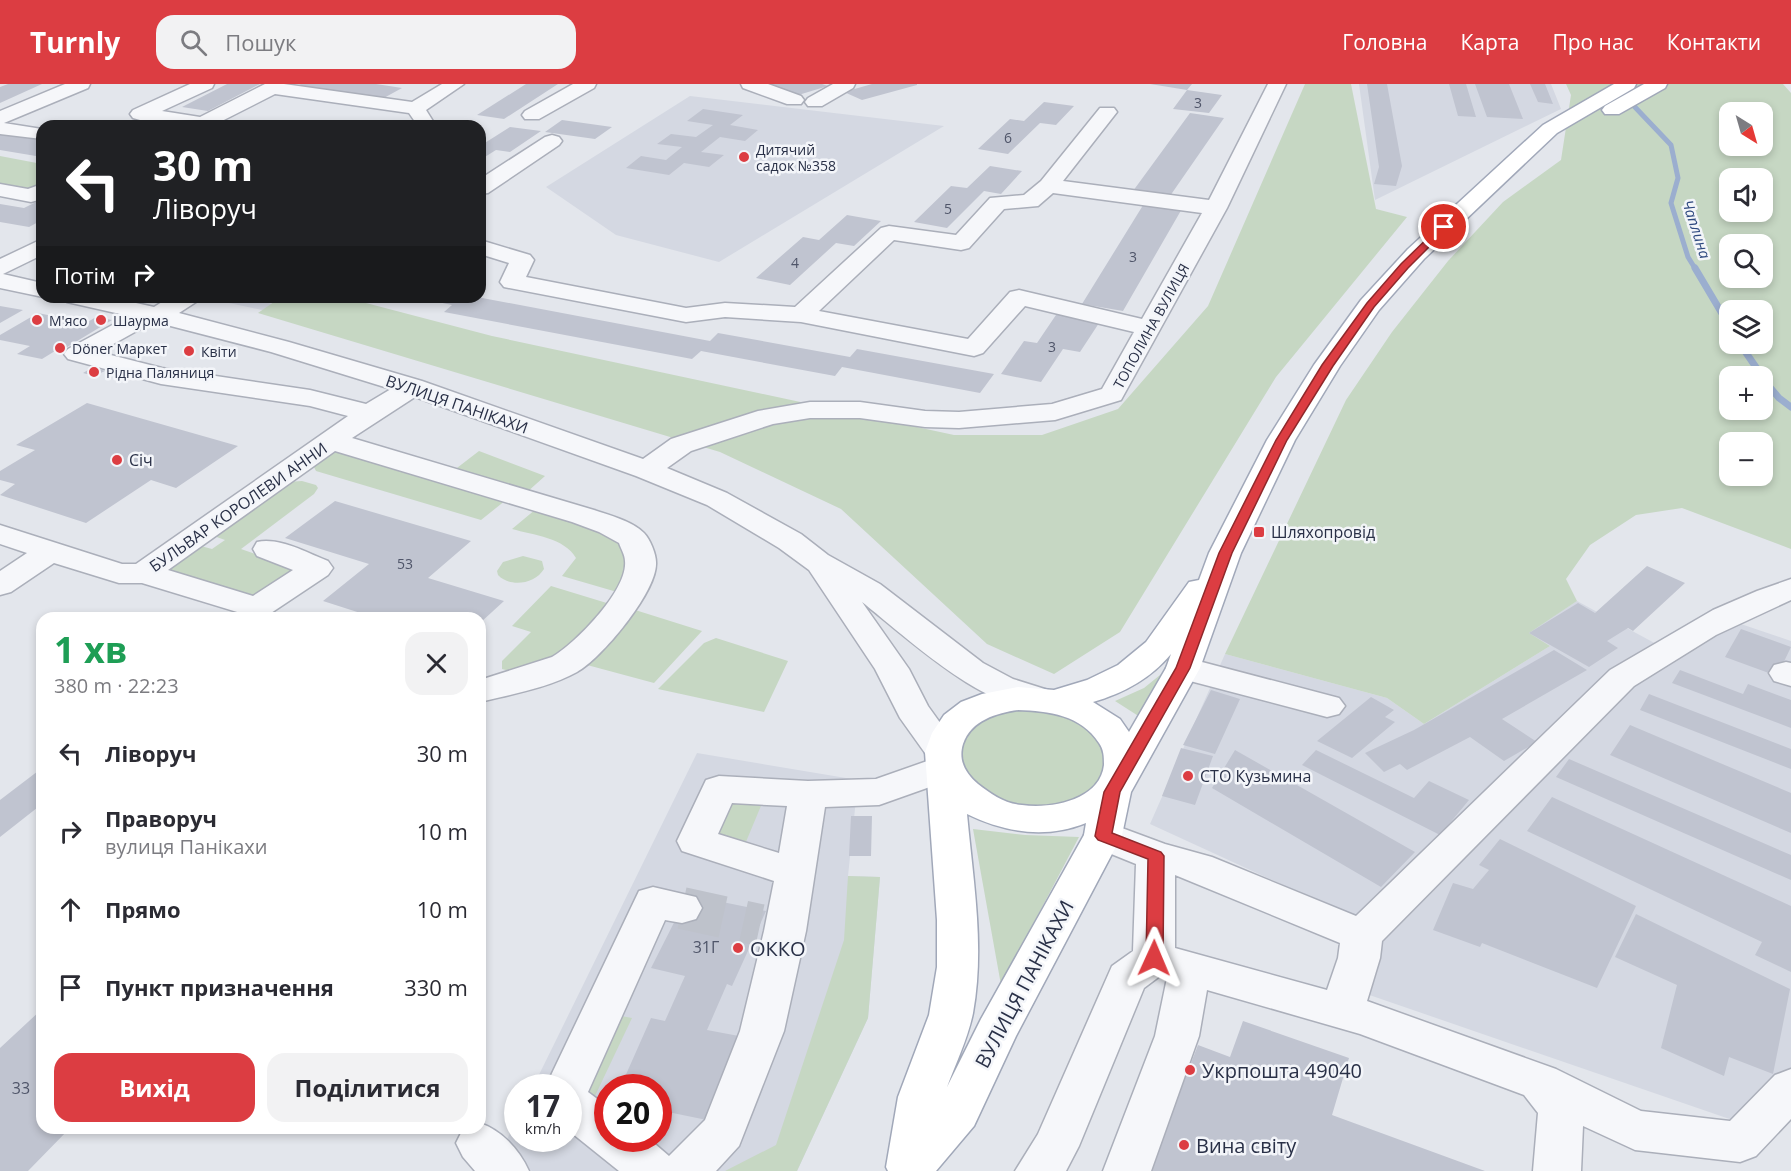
<!DOCTYPE html>
<html lang="uk">
<meta charset="utf-8">
<style>
body{margin:0;font-family:"Open Sans",sans-serif;background:#f2f2f3;color:#2b2b33;height:100vh;display:flex;flex-direction:column;font-size:22px;white-space:nowrap}
*{box-sizing:border-box;margin:0}
p{font-size:20px;color:#7c7c81}
.icon{flex:none;width:33px;height:33px;fill:none;stroke:currentColor;stroke-width:2;stroke-linecap:round;stroke-linejoin:round}
.map{position:relative;flex:1;overflow:hidden}
.details{position:absolute;left:36px;top:528px;width:450px;height:522px;display:flex;flex-direction:column;background:#fff;border-radius:18px;box-shadow:0 3px 9px #0003}
.details>*{flex:none}
.hud{position:absolute;left:36px;top:36px;width:450px;height:183px;border-radius:18px;box-shadow:0 3px 9px #0003;background:#202124;color:#fff;overflow:hidden}
.needle{width:39px;rotate:143deg}
.controls{position:absolute;left:1719px;top:18px;display:grid;gap:12px}
.controls a{display:grid;place-items:center;width:54px;height:54px;border-radius:12px;background:#fff;box-shadow:0 3px 9px #0003;font-size:30px}
.speed{position:absolute;left:504px;top:990px;display:flex;gap:12px;font-size:30px;font-weight:700;text-align:center}
.speed>*{display:grid;place-content:center;width:78px;height:78px;border-radius:50%;background:#fff;box-shadow:0 3px 9px #0003;line-height:1}
.speed small{font-size:15px;font-weight:400}
.speed .limit{border:9px solid #d22;background:#fff;color:#111}
.pin{position:absolute;display:grid;place-items:center;width:51px;height:51px;color:#fff;margin:-26px;border:3px solid #fff;border-radius:50%;box-shadow:0 2px 6px #0007}
.me{position:absolute;width:66px;margin:-33px;rotate:1deg;stroke-linejoin:round;filter:drop-shadow(0 0 4px #0008)}
.turn{display:flex;align-items:center;gap:21px;height:126px;padding:0 18px;font-size:27px}
.turn .icon{width:78px;height:78px;stroke-width:2.5}
.turn b{display:block;font-size:42px;line-height:51px}
.then{display:flex;align-items:center;height:57px;padding:0 18px;background:#0003;gap:12px;font-size:22px}
.round{display:grid;place-items:center;flex:none;width:63px;height:63px;border-radius:18px;background:#f2f2f3}
.head{display:flex;align-items:center;justify-content:space-between;height:102px;padding:0 18px}
h1{font-size:36px;font-weight:700;line-height:45px;color:#1e9e55}
.action{display:flex;gap:12px;margin-top:auto;padding:12px 18px}
.action a{flex:1;height:69px;border-radius:18px;background:#dc3d42;color:#fff;font-size:24px;font-weight:700;line-height:69px;text-align:center}
.action a+a{background:#f2f2f3;color:#2b2b33}
ul{padding:0;list-style:none}
li{display:flex;align-items:center;gap:18px;height:78px;padding:0 18px}
li div{flex:1}
li b{display:block;font-size:22px}
li em{font-style:normal}
header{display:flex;align-items:center;gap:36px;box-sizing:border-box;height:84px;padding:0 30px;background:#dc3d42;color:#fff}
header strong{font-size:28px}
nav{display:flex;gap:33px;margin-inline-start:auto;font-size:21px}
.search{width:420px;height:54px;background:#f2f2f3;display:flex;align-items:center;gap:15px;box-sizing:border-box;padding:0 21px;border-radius:18px;color:#7c7c81;font-size:22px}
.map>svg:first-child{display:block}
</style>
<header>
<strong>Turnly</strong>
<div class="search"><svg class="icon" aria-label="search" viewBox="0 0 24 24"><circle cx="10" cy="10" r="6"/><path d="M15 15l6 6"/></svg>Пошук</div>
<nav><a>Головна</a><a>Карта</a><a>Про нас</a><a>Контакти</a></nav>
</header>
<div class="map">
<svg width="1791" height="1087" viewBox="0 0 1791 1087">
<rect width="100%" height="100%" fill="#e3e6ec"/>
<path fill="#d4d8e2" fill-rule="evenodd" d="M1359,0h192l10,25 -186,91z
M690,12l254,30 -225,136 -103,-27 -70,-48z
M201,213h69l-7,5 18,4 -10,6z
M1577,517l94,51 64,-30 56,19v472l-47,11 -392,-135 3,-71 -205,-94 75,-170 162,44 37,26 126,-78 -22,-13z
M697,669l161,27 -10,96 32,1 -12,141 -71,153h-265l-31,-19 16,-34 1,20h50v-50l-35,-1zM608,1004h50v50h-50z"/>
<path fill="#c6d7c3" fill-rule="evenodd" d="M1305,0h46l25,125 31,8 -131,160 -156,255 -66,42 -67,-30 -146,-135 -121,-57 -462,-139 23,-16h62l149,39 462,99h88l76,-26 90,-103z
M1566,0h217l8,9v456l-109,-41 -46,7 -46,30 -24,34 11,22 -48,32 21,13 -126,78 -37,-26 -162,-44 121,-254 46,-68 56,-71 55,-59 58,-42 10,-65zM1730,28h32v34h-32zM1730,94h32v34h-32zM1730,160h32v34h-32zM1730,226h32v34h-32zM1730,292h32v34h-32zM1730,358h32v34h-32z
M0,72l42,8v18l-15,8 -27,-4z
M333,364l173,52 -25,20 -165,-49 -3,-6z
M479,367l66,25 -19,17 -73,-22z
M302,397l14,4 2,3 -4,6 -73,55 51,18 3,4 -38,27 -87,-25 -2,-4 29,-24 15,4 13,-9 -14,-5 76,-53z
M536,425l69,21 15,10 8,26 -11,26 -55,-16 14,-18c-11,-20 -43,-23 -64,-29z
M523,472l19,5 2,8c-9,15 -34,19 -46,6l-1,-4 6,-9z
M551,502l59,18c-16,27 -76,75 -108,65v-8l29,-29 -19,-6z
M632,525l70,22 -48,52 -78,-21z
M716,554l72,23 -24,51 -106,-23 46,-46z
M1165,587l-25,46 -25,-16 29,-13z
M1016,624c11,0 25,-1 37,2 16,4 31,14 41,26 24,28 5,56 -26,66 -17,5 -34,5 -50,2 -14,-2 -32,-7 -42,-18 -6,-7 -10,-15 -16,-23l3,-25 20,-20z
M746,715l17,2 -20,48 -19,-6 -12,-17 10,-18z
M973,745l52,6 54,2 -78,148z
M848,792l32,1 -12,141 -71,153h-72l51,-26 68,-205z
M616,931l16,3 -37,78 -17,-4z"/>
<g fill="none" stroke-linecap="round" stroke-linejoin="round">
<path stroke="#9baecf" stroke-width="5" d="M1613,0l58,61 7,33 -7,25 17,54 8,13"/>
<path stroke="#9baecf" stroke-width="7" d="M1695,184l35,59
M1740,260l22,32
M1762,294l17,20 12,9"/>
</g>
<path fill="#c0c4d0" d="M8,0h34l-42,19v-16z
M227,0h33l-52,27 -26,-4z
M301,0h75l26,4 -20,11 -85,-13z
M526,0h32l-54,35 -27,-4z
M770,0h52l6,2 -33,10z
M872,0h45v1l-55,15 -18,-8z
M1150,0h42l-5,6z
M1367,0h20l15,82 -6,20 -22,-2 5,-17z
M1449,0h17l10,33 -18,-1z
M1475,0h34l14,35 -36,-2z
M1530,0h15l8,20 -15,-2z
M1187,6l35,5 -13,18 -36,-4z
M1044,18l30,4 -18,19 -16,-2 -32,31 -30,-5 32,-30 14,2z
M703,25l40,6 -13,10 28,5 -13,11 -25,-4 -19,15 23,3 -15,12 -25,-4 -15,12 -43,-7 15,-12 25,4 16,-13 -25,-3 14,-10 25,3 17,-12 -26,-4z
M1190,29l34,5 -54,78 -37,-5z
M562,36l50,7 -17,12 -50,-7z
M510,43l31,4 -31,21 -14,-2 -16,10v-14z
M0,48l42,8v17l-42,-7z
M990,82l32,5 -21,23 -17,-3 -37,37 -33,-6 37,-36 16,2z
M42,115v21l-13,7 -29,-5v-18l24,4z
M1145,118l38,5 -60,104 -41,-7z
M847,131l34,6 -27,25 -18,-3 -46,42 -34,-7 47,-41 16,3z
M414,213h63l233,44 8,-8 132,24 7,-8 137,25 -14,19 -138,-26 -7,9 -134,-25 -9,8 -248,-47 8,-7z
M0,222l23,4 -23,13z
M1058,228l43,8 -21,32 -17,-3 -22,33 -40,-8 23,-33 13,2z
M38,229l48,10 10,-6 16,3 -53,32 -4,-1 -13,8 -25,-5 13,-8 -30,-6v-5z
M93,283l12,4 -11,5 -11,-3z
M87,319l151,43 -62,42 -25,-8 -65,43 -86,-28 15,-11 -15,-4v-9l35,-21 -19,-5z
M335,417l136,40 -43,37 76,23 -24,22v-5h-104l-53,-17 46,-37 -84,-26z
M1647,482l38,17 -52,48 -5,-3 -21,13 11,7 -29,19 -60,-34 49,-30 17,10z
M1741,545l50,18 -14,29 -52,-19z
M1554,566l33,20 -85,49 35,23 -33,19 -34,-24 -63,33 -7,-6 -16,8 -19,-19 49,-23z
M1680,586l63,24 5,-10 43,16v28l-119,-45z
M1211,606l29,9 -25,55 -32,-9z
M1649,610l142,55v20l-151,-59z
M1371,613l23,13 -9,7 10,5 -43,36 -35,-17z
M1630,641l161,68v40l-181,-78z
M1181,664l32,8 -18,49 -33,-9z
M1235,666l180,102 -34,35 -169,-99z
M1316,666l98,48 15,-17 40,19 -29,35 -138,-70z
M1569,675l222,96v25l-235,-103z
M42,684v36l-42,33v-37z
M1552,713l239,109v66l-36,-17 7,-13 -235,-111z
M851,732h21l-1,40h-22z
M1500,755l136,67 -39,82 -115,-45 -2,4 -47,-17 20,-47 20,6 16,-19 -10,-5z
M688,811l78,16 -34,75 -5,-2 -20,46 69,13 -30,85 -88,-18v-22h-38l31,-70 14,3 20,-45 -34,-8z
M1636,830l154,75 -17,85 -44,-17 -5,19 -63,-28 16,-63 -62,-28z
M42,925v119h28l-42,43h-28v-123z
M1243,937l106,37 -17,57 153,56h-336l49,-126 32,12z"/>
<g fill="none" stroke-linecap="round" stroke-linejoin="round">
<path stroke="#bec2cb" stroke-width="42" stroke-dasharray="42 21" stroke-linecap="butt" d="M682,824l78,17"/>
<defs>
<path id="minor" d="M65,0h25l-2,4 -84,35 38,6v10l-42,-5v-23z
M190,0h24l-2,4 -50,23 38,6 65,-33h19l128,18 30,-18h22l-38,26 10,16h-18l-9,-13 -134,-19 -63,32h-29l-43,-6 -7,-2 -3,-4 3,-4z
M573,0h23l-2,4 -55,31h-14l-3,-4 3,-4z
M741,0h27l33,12 3,4 -3,4h-14l-44,-16z
M833,0h22l-2,4 -31,18h-14l-3,-4 3,-4z
M1268,0h18l-59,124 -106,192 -66,20 -96,8 -34,-1 -65,-9h-50l-37,6 -82,27 -24,17 60,25 74,41 27,21 52,29 103,79 30,16 35,11 5,8 -5,8c-54,15 -145,-72 -186,-104l47,67 19,37 33,46 -4,7 6,9 -5,9 -79,28 -54,2 -19,124 -22,100 -45,115 -23,25h-97l-51,-41v-42h-23l94,-197 14,-4 43,10 6,11 -6,11 -14,4 -17,-3 -77,172 20,15v31h40l21,18 36,-36 35,-89 24,-100 10,-50 -92,-30 -5,-10 29,-61 13,-4 89,5 68,-2 54,-19 -30,-42 -25,-49 -66,-99 -30,-22 -72,-43 -71,-29 -221,-79 -63,41 242,72c15,5 38,11 50,23 6,6 12,21 12,29 2,29 -55,97 -79,110 -29,16 -65,22 -97,30v-22l72,-23c23,-13 76,-67 73,-96 0,-6 -4,-12 -6,-18l-20,-11 -27,-10 -237,-71 -167,119 85,26 40,-26 -36,-14 -4,-7 4,-7c23,-5 50,11 71,19l5,7 -5,7 -60,40 -11,3 -115,-35h-23l-65,-20 -43,29 -11,3v-24l27,-18 -27,-9v-19l122,39h14l212,-148 -38,-10 -149,-22 -93,-25 -4,-5 4,-5 61,-33 -62,-14 -3,-5h45l45,10 16,-10h29l-3,5 -17,11 110,29 133,39 221,78 28,-20 87,-28 52,-9h50l65,9 34,1 93,-8 50,-15 32,-57 -109,-26 -42,47 -9,3 -173,-34 -76,-5 -39,5 -182,-35 -4,-5 9,-19 -29,-9v-14l50,15 4,5 -8,17 160,31 39,-5 70,4 86,-79 8,-2 67,9 34,-37 34,-3 17,-14 59,-73h14l3,4 -54,69 146,19zM1053,109l149,20 -60,106 -123,-29 -9,2 -42,47 -149,-28 75,-71 67,10 8,-2 35,-39 34,-3zM159,239l112,29 120,37 -25,15 -56,-14 -148,-22 -63,-16 43,-24zM732,719l55,3 -8,47 -61,-19z
M552,51l7,2 3,4 -3,4 -71,48 -8,1v-15l65,-42z
M0,100l28,5 14,-5v15l-11,3 -31,-6z
M42,155v16l-39,19 39,9 1,14 -43,-9v-29z
M1791,495v21l-75,35 -82,51 -252,255 -2,17 -13,43 189,68 85,42 89,10 45,-46 16,-6v50l-35,37 -16,6 -105,-12 -52,-24 -2,45h-48l5,-58 -14,-18 -164,-61 -153,-44 -8,46 -48,135h-48l52,-135 12,-58 -7,-2 -16,12 -65,158 -13,25h-51l23,-37 74,-168 21,-15 3,-87 -47,-19 -5,-10 5,-10 14,-4 62,23 47,13 144,59 254,-246 103,-60 44,-19zM1175,791l165,68 -2,15 -11,32 -152,-42z
M1183,573l156,41 6,8 -6,8 -12,3 -156,-41 -5,-8 5,-8z
M1786,578l5,1v23l-17,-5 -5,-8 5,-8z
M480,1039c22,8 39,26 49,48h-54l-12,-14 -7,-14 7,-14 17,-1z"/>
<path id="major" d="M1614,0h22l-2,4 -77,45 -133,126 -45,51 -39,56 -45,74 -54,113 -41,115 -69,124 -9,43 -106,201 -42,90 -38,45h-48l-2,-4 12,-70 31,-82 8,-48v-47l-12,-168 7,-19 12,-18 17,-13 21,-8 36,-7 36,3 33,-10 31,-15 28,-23 43,-60 10,-2 10,-27 58,-113 47,-75 47,-65 47,-51 135,-124zM1171,570l-5,14 -37,64 -9,-13 -27,-17c31,-9 57,-23 78,-48zM1018,626c31,1 63,5 81,33 5,7 5,14 5,22 -4,35 -52,44 -82,40 -17,-1 -31,-11 -44,-21 -13,-11 -20,-24 -15,-40 8,-24 34,-31 55,-34zM967,730c39,19 79,25 119,9l-2,12 -103,184 -34,68c9,-24 21,-49 26,-74 12,-66 0,-133 -6,-199z
M1644,0h23l-2,4 -46,26h-14l-3,-4 3,-4z"/>
</defs>
<use href="#minor" stroke="#abafba" stroke-width="3"/>
<use href="#major" stroke="#a1a8b9" stroke-width="3"/>
<use href="#minor" fill="#f6f7fa" fill-rule="evenodd"/>
<use href="#major" fill="#fff" fill-rule="evenodd"/>
</g>
<path fill="#dc3d42" stroke="#8f282b" stroke-width="1.5" d="M1441,141l8,2 -41,41 -34,39 -41,59 -46,74 -55,113 -42,115 -70,124 -8,41 49,19 3,4 -1,102 -2,5 -7,2 -6,-2 -2,-5 2,-99 -50,-19 -3,-4 9,-44 72,-124 43,-115 57,-113 46,-75 45,-62 34,-39z"/>
<g fill="#dc3d42" stroke="#f3f5f9" stroke-width="2">
<circle cx="744" cy="73" r="6"/>
<circle cx="37" cy="236" r="6"/>
<circle cx="101" cy="236" r="6"/>
<circle cx="60" cy="264" r="6"/>
<circle cx="189" cy="267" r="6"/>
<circle cx="94" cy="288" r="6"/>
<circle cx="117" cy="376" r="6"/>
<rect x="1253" y="442" width="12" height="12" rx="3"/>
<circle cx="1188" cy="692" r="6"/>
<circle cx="738" cy="864" r="6"/>
<circle cx="1190" cy="986" r="6"/>
<circle cx="1184" cy="1061" r="6"/>
</g>
<g text-anchor="middle" dominant-baseline="central" stroke-width="5" stroke-linejoin="round" paint-order="stroke">
<g font-size="14" fill="#4f5569">
<text x="1198" y="18">3</text>
<text x="1008" y="53">6</text>
<text x="948" y="124">5</text>
<text x="1133" y="172">3</text>
<text x="795" y="178">4</text>
<text x="1052" y="262">3</text>
<text x="405" y="479">53</text>
</g>
<g font-size="14" fill="#293047" stroke="#f3f5f9" text-anchor="start">
<text x="756" y="65">Дитячий<tspan x="756" dy="16">садок №358</tspan></text>
<text x="49" y="236">М'ясо</text>
<text x="113" y="236">Шаурма</text>
<text x="72" y="264">Döner Маркет</text>
<text x="201" y="267">Квіти</text>
<text x="106" y="288">Рідна Паляниця</text>
</g>
<g font-size="14" fill="#293047" stroke="#f3f5f9">
<text transform="translate(1151 242) rotate(-61)">ТОПОЛИНА ВУЛИЦЯ</text>
</g>
<g font-size="15" font-style="italic" fill="#2e497f" stroke="#f3f5f9">
<text transform="translate(1697 145) rotate(72)">Чаплина</text>
</g>
<g font-size="16" fill="#293047" stroke="#f3f5f9">
<text transform="translate(457 320) rotate(19)">ВУЛИЦЯ ПАНІКАХИ</text>
<text transform="translate(238 423) rotate(-35)">БУЛЬВАР КОРОЛЕВИ АННИ</text>
</g>
<g font-size="16" fill="#293047" stroke="#f3f5f9" text-anchor="start">
<text x="129" y="376">Січ</text>
<text x="1271" y="448">Шляхопровід</text>
<text x="1200" y="692">СТО Кузьмина</text>
</g>
<g font-size="16" fill="#4f5569">
<text x="706" y="863">31Г</text>
<text x="21" y="1004">33</text>
</g>
<g font-size="20" fill="#293047" stroke="#f3f5f9" text-anchor="start">
<text x="750" y="864">ОККО</text>
<text x="1202" y="986">Укрпошта 49040</text>
<text x="1196" y="1061">Вина світу</text>
</g>
<g font-size="20" fill="#293047" stroke="#f3f5f9">
<text transform="translate(1024 900) rotate(-62)">ВУЛИЦЯ ПАНІКАХИ</text>
</g>
</g>
</svg>
<div class="controls">
<a><svg class="needle" viewBox="-14 -14 28 28"><path d="M0-13l5 13h-10z" fill="#e53935"/><path d="M0 13l5-13h-10z" fill="#7c7c81"/></svg></a>
<a><svg class="icon" aria-label="sound" viewBox="0 0 24 24"><path d="M4 9h4l5-4v14l-5-4H4zM17 9q2 3 0 6"/></svg></a>
<a><svg class="icon" aria-label="search" viewBox="0 0 24 24"><circle cx="10" cy="10" r="6"/><path d="M15 15l6 6"/></svg></a>
<a><svg class="icon" aria-label="layers" viewBox="0 0 24 24"><path d="M12 4l9 5-9 5-9-5zM3 14l9 5 9-5"/></svg></a>
<a>+</a>
<a>−</a>
</div>
<div class="speed"><div>17<small>km/h</small></div><div class="limit">20</div></div>
<div class="pin" style="left:1444px;top:143px;background:#d93025"><svg class="icon" aria-label="arrive" viewBox="0 0 24 24"><path d="M6 21V4h12l-3 4 3 4H6"/></svg></div>
<svg class="me" style="left:1154px;top:874px" viewBox="-20 -20 40 40"><path d="M0-17L14 15 0 8-14 15z" fill="#dc3d42" stroke="#fff" stroke-width="4"/></svg>
<div class="hud">
<div class="turn"><svg class="icon" aria-label="left" viewBox="0 0 24 24"><path d="M17 20v-9H6M10 6l-5 5 5 5"/></svg><div><b>30 m</b>Ліворуч</div></div>
<div class="then">Потім<svg class="icon" aria-label="right" viewBox="0 0 24 24"><path d="M7 20v-9h11M14 6l5 5-5 5"/></svg></div>
</div>
<section class="details">
<div class="head"><div><h1>1 хв</h1><p>380 m · 22:23</p></div><a class="round"><svg class="icon" aria-label="close" viewBox="0 0 24 24"><path d="M6 6l12 12M18 6L6 18"/></svg></a></div>
<ul>
<li><svg class="icon" aria-label="left" viewBox="0 0 24 24"><path d="M17 20v-9H6M10 6l-5 5 5 5"/></svg><div><b>Ліворуч</b></div><em>30 m</em></li>
<li><svg class="icon" aria-label="right" viewBox="0 0 24 24"><path d="M7 20v-9h11M14 6l5 5-5 5"/></svg><div><b>Праворуч</b><p>вулиця Панікахи</p></div><em>10 m</em></li>
<li><svg class="icon" aria-label="ahead" viewBox="0 0 24 24"><path d="M12 20V5M6 11l6-6 6 6"/></svg><div><b>Прямо</b></div><em>10 m</em></li>
<li><svg class="icon" aria-label="arrive" viewBox="0 0 24 24"><path d="M6 21V4h12l-3 4 3 4H6"/></svg><div><b>Пункт призначення</b></div><em>330 m</em></li>
</ul>
<div class="action"><a>Вихід</a><a>Поділитися</a></div>
</section>
</div>
